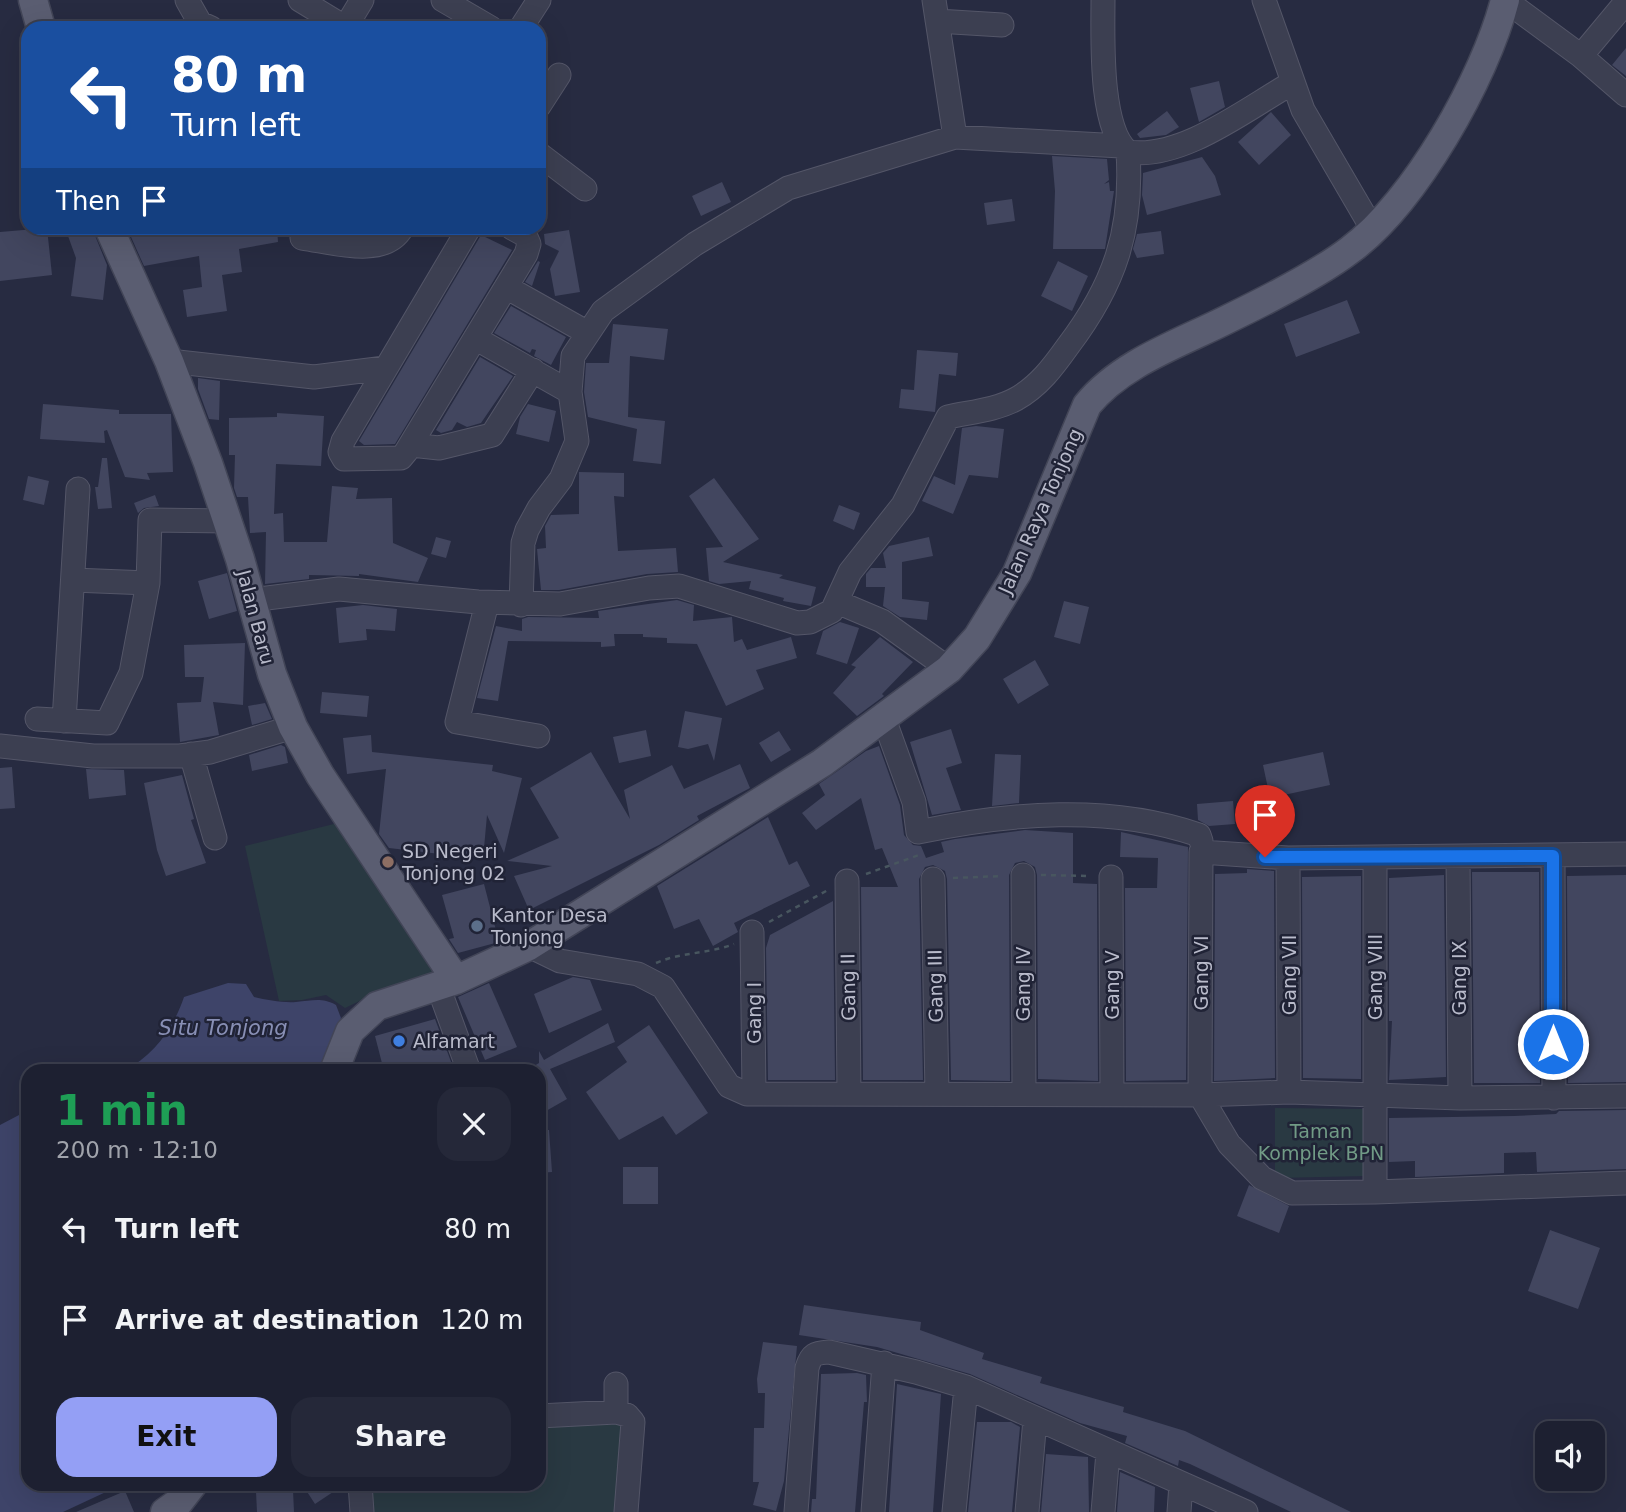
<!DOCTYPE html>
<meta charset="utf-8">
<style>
body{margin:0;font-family:"DejaVu Sans",sans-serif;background:#252839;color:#f1f3f6;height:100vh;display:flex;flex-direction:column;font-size:26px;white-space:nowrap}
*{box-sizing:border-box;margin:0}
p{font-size:23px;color:#a0a3ab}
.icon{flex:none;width:38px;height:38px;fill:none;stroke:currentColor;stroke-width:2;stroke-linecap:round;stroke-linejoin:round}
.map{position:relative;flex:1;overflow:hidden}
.details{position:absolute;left:21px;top:1064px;width:525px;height:427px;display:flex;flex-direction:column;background:#1d2031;border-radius:21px;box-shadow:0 7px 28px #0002,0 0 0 2px #3b3e4d}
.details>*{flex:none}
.banner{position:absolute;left:21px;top:21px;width:525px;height:214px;border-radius:21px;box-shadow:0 7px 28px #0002,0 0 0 2px #3b3e4d;background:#1a4fa0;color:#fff;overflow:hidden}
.fabs{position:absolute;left:1535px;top:1421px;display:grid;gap:14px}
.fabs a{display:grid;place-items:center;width:70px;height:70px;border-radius:14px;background:#1d2031;box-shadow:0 7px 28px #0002,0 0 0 2px #3b3e4d;font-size:35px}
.pin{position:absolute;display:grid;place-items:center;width:60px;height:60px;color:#fff;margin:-72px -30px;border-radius:50% 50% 50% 0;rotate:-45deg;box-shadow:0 0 7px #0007}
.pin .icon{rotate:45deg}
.me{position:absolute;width:77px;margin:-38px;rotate:0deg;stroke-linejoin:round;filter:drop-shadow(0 0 5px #0008)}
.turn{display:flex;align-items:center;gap:24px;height:147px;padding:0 35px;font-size:32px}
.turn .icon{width:91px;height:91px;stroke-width:2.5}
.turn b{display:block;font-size:49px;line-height:60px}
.then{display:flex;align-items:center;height:66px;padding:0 35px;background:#0003;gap:14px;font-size:26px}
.round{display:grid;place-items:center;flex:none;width:74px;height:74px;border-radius:21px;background:#252839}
.overview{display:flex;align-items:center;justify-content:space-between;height:119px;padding:0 35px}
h1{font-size:42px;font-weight:600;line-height:52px;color:#1e9e55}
.button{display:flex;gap:14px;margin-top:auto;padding:14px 35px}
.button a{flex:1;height:80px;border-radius:21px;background:#949ff5;color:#111;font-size:28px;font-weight:600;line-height:80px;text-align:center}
.button a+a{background:#252839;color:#f1f3f6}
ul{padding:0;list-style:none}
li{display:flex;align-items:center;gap:21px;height:91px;padding:0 35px}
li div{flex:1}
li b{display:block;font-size:26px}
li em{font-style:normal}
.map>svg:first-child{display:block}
</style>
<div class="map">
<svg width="1626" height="1512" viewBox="0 0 1626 1512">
<rect width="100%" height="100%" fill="#272b41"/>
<path fill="#293942" d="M342,822l99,151 -69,22 -27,13 -19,-13 -24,5 -23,1 -34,-155z
M1275,1108l91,1 1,67 -92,2z
M623,1424l-6,88h-259l-2,-28h183v-58z"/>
<path fill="#3e4469" d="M228,983l18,1 8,13c13,3 29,6 42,5 16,-1 25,-5 40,3l5,13 -22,53h-196c31,-15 50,-42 61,-74z
M28,1096v388h95l-60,28h-63v-387l19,-10z"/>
<path fill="#42465f" d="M1626,48v28l-14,-11z
M1219,81l6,26 -26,15 -9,-34z
M1167,111l12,16 -13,8 -26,3 -3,-4z
M1271,112l20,23 -32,30 -21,-23z
M1052,156l55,3 2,21 -5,4 5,-2 1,9h4l-9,58h-52l2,-58z
M1202,157l13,19 6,19 -74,20 -5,-20 1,-22z
M722,182l9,20 -30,14 -9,-20z
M1012,199l3,22 -28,4 -3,-22z
M47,228l5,47 -52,6v-49z
M92,228l15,37 -4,35 -32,-4 5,-38 -8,-22z
M127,228h150l1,14 -39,7 3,23 -20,3 5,36 -40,6 -4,-27 19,-3 -3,-31 -55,10z
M569,230l11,62 -25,4 -5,-27 9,-18 -14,-7 -1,-10z
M1161,231l3,23 -27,4 -4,-9 4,-15z
M481,235l31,15 -117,194 -31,1 -5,-4z
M538,261l2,1 -8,24 -7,-4z
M1058,261l30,15 -16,35 -31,-15z
M1347,300l13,33 -64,24 -12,-33z
M511,306l55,31 -15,28 -17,-9 2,-6 -4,-1 -2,4 -36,-20z
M613,324l55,5 -4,31 -34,-4 -2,61 37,4 -4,43 -28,-3 4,-32 -49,-12 -4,-25 2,-29h23z
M917,350l41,3 -2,23 -17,-2 -4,38 -36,-4 2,-19 13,1z
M480,357l33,19 -32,47 -14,4 -10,-5 -5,8 -11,3 -5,-3z
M198,378l22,3 -1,39 -10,-1 -11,-30z
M43,404l76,6v4h52l2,58 -26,1 3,7 -25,-3 -18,-47 -3,1 1,12 -65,-4z
M528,404l28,7 -7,31 -33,-8 4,-17z
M277,413l47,3 -3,50 -45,-2 -2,50 9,-1 1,29h43l5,-56 26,2 -2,11 36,-1 1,45 35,15 -10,24 -59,-8v2l-50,-1v4l-44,5 1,-52 -16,1 -2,-36h-11l-3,-9 1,-33h-6v-37l48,-1z
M976,426l28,3 -6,49 -29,-3 -16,39 -31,-13 12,-25 21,9 7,-57z
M102,458h5l5,50 -14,1 -3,-22h3z
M579,472l45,1v24l-10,-1 4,55 58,-3 2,24 -31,2 -88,16h-18l-4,-41 9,-1 -1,-22 6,-11 28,-1z
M28,476l21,5 -5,24 -21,-5z
M714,478l45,61 -36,23 60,13 -4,3 37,9 -5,19 -28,-5 1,-3 -35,-9 2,-8 -32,3 -10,-3 -3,-33 17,-1 -34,-51z
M155,495l4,11 -15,2 -6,5 -4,-10z
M839,505l21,8 -6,17 -21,-9z
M436,537l15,4 -5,17 -15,-4z
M929,537l4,19 -31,6v37l27,3 -2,18 -27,-3 -17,-11 2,-19h-19v-13l5,-6h15l-3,-15 6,-7z
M227,573l10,38 -28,8 -11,-38z
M677,600l17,5 -1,16 39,-4 2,25 8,-3 5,11 44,-13 6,21 -41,12 8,19 -38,17 -29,-62 -30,-1v-5l-24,-1v-3h-29l1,12 -14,1v-5l-93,-1 -10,60 -21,-3 19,-72 26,5v-12l6,-2 71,1 -1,-7z
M1064,601l25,6 -9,37 -26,-7z
M363,605l34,4 -2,22 -29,-2 1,11 -28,3 -3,-35z
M840,622l19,6 -12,36 -31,-10 7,-23z
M880,637l33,25 -31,32 2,2 -27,20 -24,-23 23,-26 -5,-2z
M245,643l-2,62 -30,-3 6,33 -39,7 -3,-39 24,-1 3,-25h-19l-1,-32z
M1035,660l14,25 -31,19 -15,-25z
M322,692l47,4 -2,21 -47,-4z
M265,703l7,16 -20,6 -4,-19z
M685,711l37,7 -8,43 -6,-17 -20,5 -10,-2z
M951,729l11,34 -16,5 15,42 -29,5 -22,-73z
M646,730l5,26 -32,7 -6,-26z
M779,731l12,19 -20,12 -12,-19z
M371,735l1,17 121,13 -1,6 30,7 -18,75 -17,-38 -4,44 -94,-11 -10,-14 7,-65 -39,5 -4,-36z
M281,745l4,2 3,16 -36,8 -3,-16z
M879,746l21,59 4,30 9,10 8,1 5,12 18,-6 -3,-10 14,-3 70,-9 48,3v50l24,1 1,197 -60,-2 -1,-204 -2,-8 -11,-6 -9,2 -6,12 1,206 -59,-1 -4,-201 -2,-8 -12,-6 -8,2 -6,12 4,201h-60l-2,-193h37l-16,-39 -7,2 -14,-52 -45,32 -14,-17 23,-18 -6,-11 47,-33z
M591,752l39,67 -6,-29 48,-25 12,24 56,-25 10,24 -53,28 2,4 -40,25 -130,65 -15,-34 38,-10 -45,-5 52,-23 -29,-50z
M1323,752l7,33 -60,13 -7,-33z
M995,754l26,1 -2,48 -27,3z
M12,767l3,41 -15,1v-41z
M86,769l38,1 2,25 -37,4z
M182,775l12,44 -3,1 15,43 -40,13 -9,-26 -13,-67z
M1233,801l2,23 -26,2 -11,-6 -1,-16z
M768,817l21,48 8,-4 13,25 -76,37 4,9 -25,14 -14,-27 -25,10 -17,-43z
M1121,832l67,15 -2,233 -60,1 -1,-193h32l1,-30 -38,-1z
M1247,869l27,2 1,207 -61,3 1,-207 32,-1z
M1472,872h67l1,211h-66z
M1444,875l2,202 -57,3 3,-59h-3v-143z
M1626,875v207l-58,1 -1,-207z
M1361,876v203l-58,-1 -1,-201z
M484,884l15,58 -41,11 -9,-14 5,-1 -12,-43z
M833,901l2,179h-67l-2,-132 4,-13z
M573,977l17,3 12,30 -53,23 -15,-39z
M489,983l28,64 -32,13 -27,-63z
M435,1019l18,48 -11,4h-58l-9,-35z
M608,1023l7,19 -65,27 17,30 -28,16v-44l-10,-2 10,-6v-12l5,9z
M649,1025l59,88 -32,22 -13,-19 -44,24 -33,-48 41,-30 -10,-15z
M1626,1110v59l-89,3 -1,-20 -32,1v20l-89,4v-16l-26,1v-44l125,-2 42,-2 3,-3z
M539,1130h10l3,42 -13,1z
M623,1167h35v37h-35z
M1249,1185l40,21 -10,27 -42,-17z
M1550,1230l50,18 -22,61 -50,-18z
M804,1305l117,17 -1,8 64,23 -2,6 60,18 -2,6 84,24 -1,5 62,19 166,81h-60l-101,-48 -11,-4 -1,6 -53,-23 2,-7 -47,-13 -110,-49 -93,-27 -78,-12z
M763,1342l34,4 -13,135 -8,30 -23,-6 6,-23h-6l1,-54h10l1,-35h-7l-1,-14z
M857,1373l9,2 1,27h-3l-9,110h-44l1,-13h4l5,-125z
M897,1384l44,10 -8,118h-44z
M977,1422h34l9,5 -8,85h-44z
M1046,1454l42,3 1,55h-48z
M1120,1472l35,15 -1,25h-37z
M302,1484h43l-30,20z
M293,1490l1,22h-37l-1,-20z
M125,1491l9,21h-58z"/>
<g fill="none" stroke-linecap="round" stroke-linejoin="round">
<defs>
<path id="minor" d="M187,0l13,23 11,5
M300,0l46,28
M443,0l48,28
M934,0l21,137
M1103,0c0,36 -4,128 25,152 54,8 118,-43 164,-69
M1264,0l39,110 70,120
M1505,0l76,56 45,39
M937,21l65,4
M345,28l17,-28
M521,28l18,-28
M1581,56l45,-54
M539,106l20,-31
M539,154l46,35
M469,228l-126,213 -3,11 4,7 57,-1 5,-6 120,-198 3,-10 -4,-9 -13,-7
M302,238c30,4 82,21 100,-10
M506,287l80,45
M475,338l95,54
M169,361l145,16 71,-9
M411,445l28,3 53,-13 41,-65
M73,580l75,3
M251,600l88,-11 139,13 82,2 89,-16 30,-2 118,37 13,-1 22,-11 18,-39 53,-67 45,-88c22,-5 48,-7 68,-18 23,-13 37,-32 52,-53 47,-62 65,-116 60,-194
M837,602l45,19 67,48
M487,603l-30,119 81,14
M521,605l2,-62 4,-13 12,-22 22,-29 16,-38 -7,-49 3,-36 30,-45 92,-67 93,-56 167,-51 166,9
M37,719l70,4 24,-50 17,-90 2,-63 79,1
M884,719l30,83 4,30c91,-19 192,-28 281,3l2,6
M64,721l14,-232
M0,746l93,10h87l30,-4 83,-25
M191,754l24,84
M1553,856l1,242
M1458,857l2,241
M1288,858l1,234
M1375,858v334l251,-9
M1023,875l1,218
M1111,877l1,216
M933,879l4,215
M847,881l2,213
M752,932l2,161
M529,946l31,15 78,13 25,13 66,99 18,8 453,1 89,-3 171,6 166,-2
M438,986l31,85
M1375,1192l-83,1 -30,-15 -33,-34 -29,-49 1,-243 87,6 338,-4
M616,1384v28
M539,1416l77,-4 11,3 6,7 -7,90
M360,1484l2,28
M796,1512l11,-144c4,-14 8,-15 22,-16l87,20 50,15 280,125
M873,1512l11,-149
M954,1512l12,-125
M1027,1512l8,-93
M1103,1512l5,-60
M1179,1512l2,-28"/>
<path id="major" d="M33,0l8,28
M109,228l60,133 39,102 32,96 32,115 21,53 27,48 136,205
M334,1071l16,-40 27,-25 79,-26 73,-34 293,-183 127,-94 28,-31 40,-65 70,-168c35,-43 94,-62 143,-87 35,-17 90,-45 120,-68 65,-48 135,-172 155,-250
M165,1512l14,-10 14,-18"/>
</defs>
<use href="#minor" stroke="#545668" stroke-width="25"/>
<use href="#major" stroke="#424557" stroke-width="31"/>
<path stroke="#48565f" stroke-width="2.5" stroke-dasharray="5 5" stroke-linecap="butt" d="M866,874l53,-19
M1041,875l49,1
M953,878l50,-2
M769,922l59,-32
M656,963c25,-11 52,-9 78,-19"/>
<use href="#minor" stroke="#3c3f51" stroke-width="23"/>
<use href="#major" stroke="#5a5d71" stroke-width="28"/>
</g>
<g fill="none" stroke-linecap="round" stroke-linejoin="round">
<defs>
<path id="route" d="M1265,857l288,-1v188"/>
</defs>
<use href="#route" stroke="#114b97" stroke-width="18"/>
<use href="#route" stroke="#1a73e8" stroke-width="12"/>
</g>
<circle fill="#8d6e63" stroke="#202336" stroke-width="2.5" cx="388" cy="862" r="7"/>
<circle fill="#5c6f8a" stroke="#202336" stroke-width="2.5" cx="477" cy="926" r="7"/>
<circle fill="#3f7fe0" stroke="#202336" stroke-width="2.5" cx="399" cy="1041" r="7"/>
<g text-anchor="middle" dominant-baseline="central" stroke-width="5" stroke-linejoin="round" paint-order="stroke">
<g font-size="19" fill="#b9bbcb" stroke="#202336">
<text transform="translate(1040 511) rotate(-66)">Jalan Raya Tonjong</text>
<text transform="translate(256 617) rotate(75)">Jalan Baru</text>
<text transform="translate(1201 973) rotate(-90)">Gang VI</text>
<text transform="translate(1289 975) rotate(-90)">Gang VII</text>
<text transform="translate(1375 977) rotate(-90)">Gang VIII</text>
<text transform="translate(1459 978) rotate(-90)">Gang IX</text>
<text transform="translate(1023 984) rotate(-90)">Gang IV</text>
<text transform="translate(1112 985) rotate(-90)">Gang V</text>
<text transform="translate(935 986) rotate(-91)">Gang III</text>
<text transform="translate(848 987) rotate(-91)">Gang II</text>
<text transform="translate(754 1013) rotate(-90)">Gang I</text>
</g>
<g font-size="19" fill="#b9bbcb" stroke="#202336" text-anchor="start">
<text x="402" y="851">SD Negeri<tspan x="402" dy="22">Tonjong 02</tspan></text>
<text x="491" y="915">Kantor Desa<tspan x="491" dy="22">Tonjong</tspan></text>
<text x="413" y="1041">Alfamart</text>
</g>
<g font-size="19" fill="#719b86" stroke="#202336">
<text x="1321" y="1131">Taman<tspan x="1321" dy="22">Komplek BPN</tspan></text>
</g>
<g font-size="21" font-style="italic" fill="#888fb5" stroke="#202336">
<text x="223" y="1028">Situ Tonjong</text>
</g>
</g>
</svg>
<div class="fabs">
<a><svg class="icon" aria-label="sound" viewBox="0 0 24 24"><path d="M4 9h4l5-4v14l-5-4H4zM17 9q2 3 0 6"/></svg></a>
</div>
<div class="pin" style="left:1265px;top:857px;background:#d93025"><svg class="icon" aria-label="arrive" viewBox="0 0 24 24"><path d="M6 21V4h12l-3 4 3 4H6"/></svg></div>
<svg class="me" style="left:1553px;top:1044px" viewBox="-20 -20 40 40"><circle r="17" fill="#1a73e8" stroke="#fff" stroke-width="3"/><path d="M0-11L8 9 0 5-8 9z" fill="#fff"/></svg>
<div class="banner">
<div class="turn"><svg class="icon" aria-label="left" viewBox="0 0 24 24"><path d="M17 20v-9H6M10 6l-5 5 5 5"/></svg><div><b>80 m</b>Turn left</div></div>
<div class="then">Then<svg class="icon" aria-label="arrive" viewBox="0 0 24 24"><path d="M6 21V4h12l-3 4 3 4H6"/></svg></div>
</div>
<section class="details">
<div class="overview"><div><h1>1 min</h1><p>200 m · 12:10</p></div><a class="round"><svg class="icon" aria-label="close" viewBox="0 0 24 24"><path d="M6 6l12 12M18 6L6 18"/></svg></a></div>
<ul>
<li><svg class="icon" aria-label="left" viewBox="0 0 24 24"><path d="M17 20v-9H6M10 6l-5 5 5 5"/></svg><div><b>Turn left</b></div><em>80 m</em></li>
<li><svg class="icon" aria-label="arrive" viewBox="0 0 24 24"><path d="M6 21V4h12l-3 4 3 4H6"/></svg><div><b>Arrive at destination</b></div><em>120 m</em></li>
</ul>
<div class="button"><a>Exit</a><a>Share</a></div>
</section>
</div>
